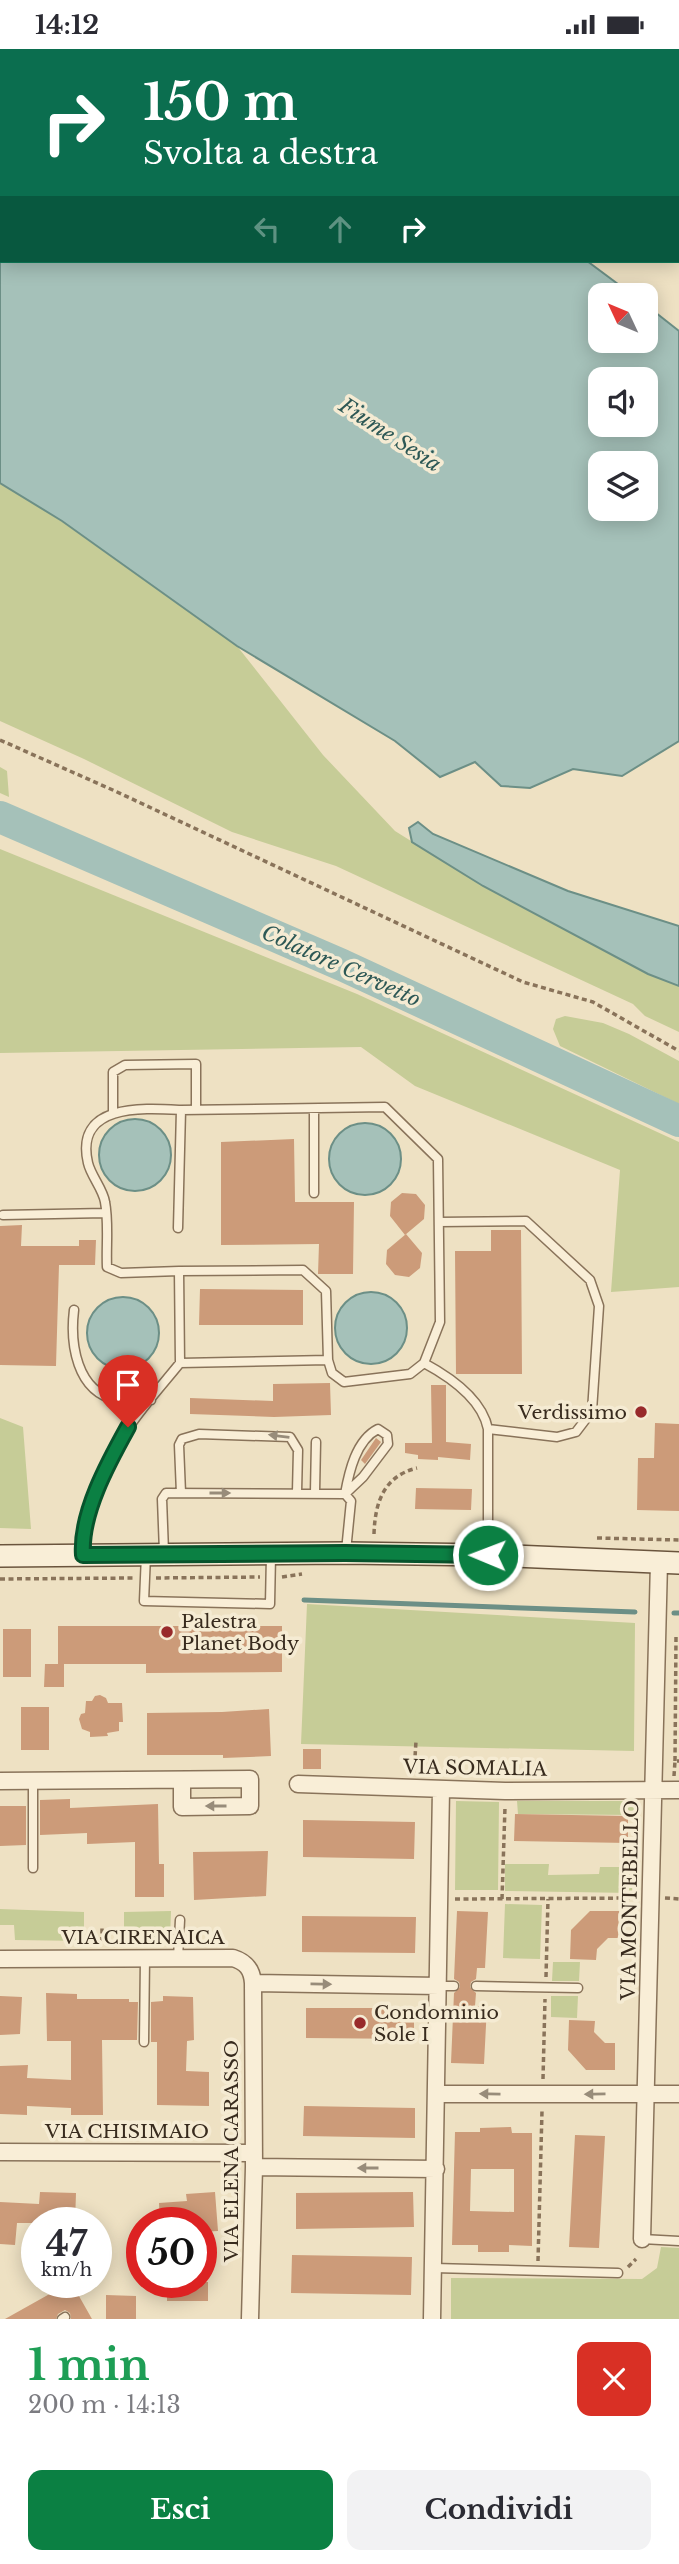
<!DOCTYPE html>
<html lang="it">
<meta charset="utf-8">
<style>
body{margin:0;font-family:"Libre Baskerville",serif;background:#f2f2f3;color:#2b2b33;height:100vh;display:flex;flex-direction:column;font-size:26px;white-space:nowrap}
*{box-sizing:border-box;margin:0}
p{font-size:23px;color:#7c7c81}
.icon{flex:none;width:38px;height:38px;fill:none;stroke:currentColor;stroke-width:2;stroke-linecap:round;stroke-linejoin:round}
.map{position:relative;height:2270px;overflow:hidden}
.details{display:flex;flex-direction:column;background:#fff;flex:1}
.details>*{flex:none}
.guide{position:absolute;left:0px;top:0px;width:679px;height:214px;box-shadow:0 4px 18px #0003;background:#0b6e4f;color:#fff;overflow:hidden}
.needle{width:46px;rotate:314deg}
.buttons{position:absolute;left:588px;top:234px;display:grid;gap:14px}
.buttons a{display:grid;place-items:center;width:70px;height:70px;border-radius:14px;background:#fff;box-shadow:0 4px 18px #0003;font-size:35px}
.speed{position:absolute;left:21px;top:2158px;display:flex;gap:14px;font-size:35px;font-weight:700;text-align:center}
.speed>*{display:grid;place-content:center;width:91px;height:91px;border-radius:50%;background:#fff;box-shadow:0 4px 18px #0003;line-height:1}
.speed small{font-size:18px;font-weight:400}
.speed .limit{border:10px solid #d22;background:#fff;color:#111}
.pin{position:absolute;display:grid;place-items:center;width:60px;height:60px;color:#fff;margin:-72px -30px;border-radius:50% 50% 50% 0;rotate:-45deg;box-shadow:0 0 7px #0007}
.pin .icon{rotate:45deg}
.me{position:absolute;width:77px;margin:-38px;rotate:271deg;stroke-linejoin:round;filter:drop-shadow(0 0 5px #0008)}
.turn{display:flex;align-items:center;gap:24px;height:147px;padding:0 28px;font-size:32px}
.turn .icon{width:91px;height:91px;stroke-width:2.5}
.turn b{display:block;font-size:49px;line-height:60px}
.lanes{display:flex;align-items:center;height:66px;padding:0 28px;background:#0003;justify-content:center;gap:35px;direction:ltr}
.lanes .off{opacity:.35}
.round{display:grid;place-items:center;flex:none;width:74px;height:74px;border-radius:14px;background:#f2f2f3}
.summary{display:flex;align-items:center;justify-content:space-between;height:119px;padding:0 28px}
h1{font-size:42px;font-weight:700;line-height:52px;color:#1e9e55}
.button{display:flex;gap:14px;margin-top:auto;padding:14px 28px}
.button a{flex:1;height:80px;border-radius:14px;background:#0b8043;color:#fff;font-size:28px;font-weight:700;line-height:80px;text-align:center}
.button a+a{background:#f2f2f3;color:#2b2b33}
.status{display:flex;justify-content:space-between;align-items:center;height:49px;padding:0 35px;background:#fff;direction:ltr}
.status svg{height:19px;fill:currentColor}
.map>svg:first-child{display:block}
</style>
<div class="status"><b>14:12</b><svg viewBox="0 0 49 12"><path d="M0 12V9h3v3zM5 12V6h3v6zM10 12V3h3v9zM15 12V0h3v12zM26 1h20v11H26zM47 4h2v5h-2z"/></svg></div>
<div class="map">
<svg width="679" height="2270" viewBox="0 0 679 2270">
<rect width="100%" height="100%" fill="#eee1c3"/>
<path fill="#c6cc97" d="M339,0h301l-298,2z
M0,434l61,38 176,125 86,109 72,76 88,55 165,88 31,12v46l-34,-16 -12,-12 -297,-138 -104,-34 -148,-73 -84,-38z
M0,718l7,4 2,26 -9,-4z
M0,800l357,145 322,148v145l-68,5 9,-122 -205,-84 -54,-39 -361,6z
M565,967l38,7 26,11 50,27v43l-119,-58 -7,-17 3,-10z
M0,1369l23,9 8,102 -31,-1z
M307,1555l328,19 -1,128 -333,-7z
M456,1752l43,1 -1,88h-43z
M517,1752h117l1,14 -117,-1z
M505,1815h44l-1,11 51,-1 1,-7h32v26l-127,-2z
M505,1855l37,1 -2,54 -37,-1z
M0,1860l84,3v29l-69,-1 -1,-15h-14z
M171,1862l-1,29 -46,1v-29z
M553,1913h27l-1,19h-27z
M551,1947h27l-1,22 -26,-1z
M661,2198l18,1v71h-228v-41l191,1 15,-11z"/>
<path fill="#a5c1b9" stroke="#6c8f86" stroke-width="2" fill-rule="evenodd" d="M0,0l241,2h-239v210h585l47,35h-34v45h46v-36l33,26v410l-57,35 -49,-7 -43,19 -29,-2 -26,-24 -35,15 -45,-36 -158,-95 -175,-125 -62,-38zM600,331h46v45h-46zM600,415h46v45h-46z
M418,773l15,12 135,57 111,35v60l-31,-12 -165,-88 -71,-44 -3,-14z
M99 1106a36 36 0 1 1 72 0a36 36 0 1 1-72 0Z
M329 1110a36 36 0 1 1 72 0a36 36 0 1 1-72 0Z
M335 1279a36 36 0 1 1 72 0a36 36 0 1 1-72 0Z
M87 1284a36 36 0 1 1 72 0a36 36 0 1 1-72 0Z"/>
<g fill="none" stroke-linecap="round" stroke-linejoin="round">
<path stroke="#6c8f86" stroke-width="5" d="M304,1551l331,12
M674,1564h5"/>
<path stroke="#a5c1b9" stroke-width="32" d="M0,768l342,148 337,156"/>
</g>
<path fill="#cc9b79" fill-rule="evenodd" d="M294,1090l1,63h59l-1,72h-35l1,-30 -98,1v-103z
M402,1144l14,1 9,11 -1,14 -19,16 -15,-19 1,-14z
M22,1176l-1,21h58v-6h17l-1,25h-36l-3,101 -56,-1v-139z
M491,1181h30l1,144h-66l-1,-123h36z
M406,1185l16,19 -2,15 -11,9 -14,-2 -9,-11 1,-14z
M200,1240l103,1v35h-104z
M330,1334l1,32 -57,2 -84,-3v-16l83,3v-17z
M431,1336h15v57l25,2 -1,16 -32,-3v3l-20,-1v-4l-13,-2v-10h27z
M655,1374l24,1v87l-42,-1 1,-52h16z
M376,1389l5,4 -16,22 -4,-4z
M416,1439l56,1 -1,21 -56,-1z
M58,1577h224v46l-136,1v-9h-88z
M3,1580h28v48h-28z
M45,1615h19v23h-20z
M100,1646l6,3 2,5h14l1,19h-4v9l-12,2 1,3 -18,1v-5l-8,-3 -3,-10 2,-5 4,-1 1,-12h6l3,-5z
M21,1658h28v43h-28z
M269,1660l2,47 -48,2v-3h-76v-42l75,-1z
M303,1700h18v20h-18z
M70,1750v9l88,-4 1,60h5v33h-29v-55l-48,2v-11l-47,2v-35z
M0,1757h26v39l-26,1z
M515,1765l113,2v27l-114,-2z
M303,1771l112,2 -1,37 -111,-2z
M268,1802l-2,45 -72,4 -1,-48z
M457,1862l31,1 -3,56h-8l-1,11 -5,3 -1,5 6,6 -1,13h12l-3,58 -33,-1 3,-70 6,-6 -1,-5 -5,-3z
M590,1862h29l-1,27h-10l-11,11 -1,11 -26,-1 1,-29z
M302,1867l114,1 -1,36 -113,-1z
M46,1944l31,1v5h52v3h9l-1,38h-35l1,75h-32v-7l-44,-2v9l-27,-1v-48l28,-1 -1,13 44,2v-39h-24z
M0,1947l22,1 -2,37 -20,1z
M163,1947l30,1 1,43 -7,1 -1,30 23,1v34l-52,-1v-63h-6v-40l12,-1z
M306,1959h108v31l-108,-1z
M569,1971l26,1 -1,11 11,11h10v27h-29l-18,-20z
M304,2057l111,2v30l-112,-2z
M511,2078l1,6h20v113l-23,-1v7h-31v-7h-26l3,-113h25v-4zM471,2120h43v43l-44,-1z
M575,2086l30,1 -6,112 -30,-1z
M40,2143l36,1 -1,30h-58l-2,22 -15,-1v-42l39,2z
M215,2143l3,39 -17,1v-9h-41l-1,-20 28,-2 -1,-7z
M413,2143l1,35 -118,2v-36z
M292,2206l120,2 -1,38 -120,-2z
M71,2233l21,37h-21l-1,-6 -5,-3 -7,4 -2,5h-51z
M167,2233h41v19h-41z
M106,2246l30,1v23h-30z"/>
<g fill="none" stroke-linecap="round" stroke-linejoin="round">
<defs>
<path id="service" d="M314,1060v84
M113,1064v-41l12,-7 71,-1v46
M3,1166l102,-2
M439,1173l87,-1 64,59 9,26 -7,105 -16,21 -19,5 -69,-8
M178,1179l3,-118 204,-3 53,52 2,163 -16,41c26,14 58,36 64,66v123
M179,1222l-58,2 -14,-6c-1,-21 2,-44 -2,-65 -2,-13 -14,-26 -17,-39 -14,-60 56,-55 93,-53
M74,1261c-4,33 2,82 43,90 11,2 23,0 34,0
M328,1311l-2,-69 -23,-21 -124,1 1,92 148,-3 4,13 12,9 66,-8 14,-11
M378,1380l9,6 1,9 -25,33 -18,17c4,-22 11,-54 33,-65z
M315,1443l1,-50
M181,1444l-2,-48 3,-6 17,-5 91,3 8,13 -1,42
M82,1503c0,-15 4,-27 9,-42 9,-28 21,-58 38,-83 15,-22 34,-43 51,-64
M164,1503l-2,-53 4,-6 179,1 6,7 -5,50
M146,1506l-2,46 126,3 1,-49
M33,1819v-87
M178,1909l2,-38
M439,1937h15
M476,1937l102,2
M144,1993l1,-84
M642,2190l37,2
M434,2219l184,5
M62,2270l3,-2"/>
<path id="minor" d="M0,1732l250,-2v27l-68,1v-27
M298,1735l207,7 174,-1
M0,1910l233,-1c13,4 19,11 20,25l1,184 -4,152
M253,1934l186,3
M437,2045h242
M0,2103l254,1
M254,2118l182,2
M642,2190l17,-677
M432,2270l9,-530"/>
<path id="secondary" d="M0,1507l346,-3 142,2 191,8"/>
</defs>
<use href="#service" stroke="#89735a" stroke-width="11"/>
<use href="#minor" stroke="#89735a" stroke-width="19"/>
<use href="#secondary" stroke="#6a543d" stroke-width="24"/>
<path stroke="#89735a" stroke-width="3.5" stroke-dasharray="5 3.5" stroke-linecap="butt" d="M0,691l115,51 408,191 70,20 86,49
M374,1485c1,-32 10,-58 43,-66
M597,1489l82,2
M282,1528l20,-3
M156,1529l104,-1
M0,1530l134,-1
M675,1712l1,-124
M414,1724l2,-32
M674,1727l1,-15h4
M665,1849l14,1
M455,1850l181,-1
M502,1850l3,-92
M102,1893v-15
M546,1928l2,-78
M543,2030l2,-80
M538,2212l4,-150
M628,2218l8,-8"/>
<use href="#service" stroke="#f9eed7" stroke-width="8"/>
<use href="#minor" stroke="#f9eed7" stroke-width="16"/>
<use href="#secondary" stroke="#f9eed7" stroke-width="21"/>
</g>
<defs><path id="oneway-solid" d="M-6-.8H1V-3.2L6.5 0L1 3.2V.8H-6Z" transform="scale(1.75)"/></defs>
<g fill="#988c7a">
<use href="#oneway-solid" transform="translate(279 1387) rotate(-173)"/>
<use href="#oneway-solid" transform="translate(220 1444)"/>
<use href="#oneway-solid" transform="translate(216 1757) rotate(180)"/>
<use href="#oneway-solid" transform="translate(321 1935) rotate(1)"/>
<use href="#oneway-solid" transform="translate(490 2045) rotate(-179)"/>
<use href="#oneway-solid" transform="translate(595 2045) rotate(179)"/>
<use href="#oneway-solid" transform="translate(368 2119) rotate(-180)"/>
</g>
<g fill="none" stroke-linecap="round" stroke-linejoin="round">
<defs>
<path id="route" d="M128,1378c-20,36 -48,87 -45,128l262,-2 143,2"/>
</defs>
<use href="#route" stroke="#07532c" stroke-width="18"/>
<use href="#route" stroke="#0b8043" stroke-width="12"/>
</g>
<g fill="#982a2b" stroke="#f5ebd3" stroke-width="2.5">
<circle cx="641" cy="1363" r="7"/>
<circle cx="167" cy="1583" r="7"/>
<circle cx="360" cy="1974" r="7"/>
</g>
<g text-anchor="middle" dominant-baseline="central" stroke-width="7" stroke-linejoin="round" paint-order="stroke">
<g font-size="19" fill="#382b1e" stroke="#f5ebd3" text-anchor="start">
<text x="627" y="1363" text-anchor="end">Verdissimo</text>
<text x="181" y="1572">Palestra<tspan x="181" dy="22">Planet Body</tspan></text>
<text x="374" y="1963">Condominio<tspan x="374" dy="22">Sole I</tspan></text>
</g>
<g font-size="19" fill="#382b1e" stroke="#f5ebd3">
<text transform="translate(475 1719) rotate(1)">VIA SOMALIA</text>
<text transform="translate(630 1851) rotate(-89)">VIA MONTEBELLO</text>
<text x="143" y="1888">VIA CIRENAICA</text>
<text x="127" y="2082">VIA CHISIMAIO</text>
<text transform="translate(231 2102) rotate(-90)">VIA ELENA CARASSO</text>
</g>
<g font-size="21" font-style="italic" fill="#2d5855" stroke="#f5ebd3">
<text transform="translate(390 386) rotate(33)">Fiume Sesia</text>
<text transform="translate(341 917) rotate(24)">Colatore Cervetto</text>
</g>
</g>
</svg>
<div class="buttons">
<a><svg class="needle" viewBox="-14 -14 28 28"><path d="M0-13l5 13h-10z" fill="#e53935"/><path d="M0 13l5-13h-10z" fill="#7c7c81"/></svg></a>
<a><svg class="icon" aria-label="sound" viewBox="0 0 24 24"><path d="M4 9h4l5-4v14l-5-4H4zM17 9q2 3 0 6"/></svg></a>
<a><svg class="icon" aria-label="layers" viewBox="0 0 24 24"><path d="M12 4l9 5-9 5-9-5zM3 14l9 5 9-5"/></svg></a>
</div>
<div class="speed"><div>47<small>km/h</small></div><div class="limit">50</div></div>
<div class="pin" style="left:128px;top:1378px;background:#d93025"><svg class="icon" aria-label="arrive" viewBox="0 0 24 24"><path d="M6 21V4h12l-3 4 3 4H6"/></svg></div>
<svg class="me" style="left:488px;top:1506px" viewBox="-20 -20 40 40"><circle r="17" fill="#0b8043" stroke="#fff" stroke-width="3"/><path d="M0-11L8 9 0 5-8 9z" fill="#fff"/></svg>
<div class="guide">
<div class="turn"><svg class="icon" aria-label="right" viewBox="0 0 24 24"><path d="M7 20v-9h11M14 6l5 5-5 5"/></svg><div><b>150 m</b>Svolta a destra</div></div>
<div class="lanes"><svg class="icon off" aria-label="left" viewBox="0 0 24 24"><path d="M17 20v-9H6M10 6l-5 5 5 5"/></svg><svg class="icon off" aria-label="ahead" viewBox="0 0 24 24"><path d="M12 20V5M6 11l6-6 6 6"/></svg><svg class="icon" aria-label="right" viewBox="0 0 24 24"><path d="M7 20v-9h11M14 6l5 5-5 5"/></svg></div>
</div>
</div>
<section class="details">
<div class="summary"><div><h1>1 min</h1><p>200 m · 14:13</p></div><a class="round" style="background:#d93025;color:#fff"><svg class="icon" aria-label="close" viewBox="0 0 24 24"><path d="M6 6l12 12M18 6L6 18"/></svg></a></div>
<div class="button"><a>Esci</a><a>Condividi</a></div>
</section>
